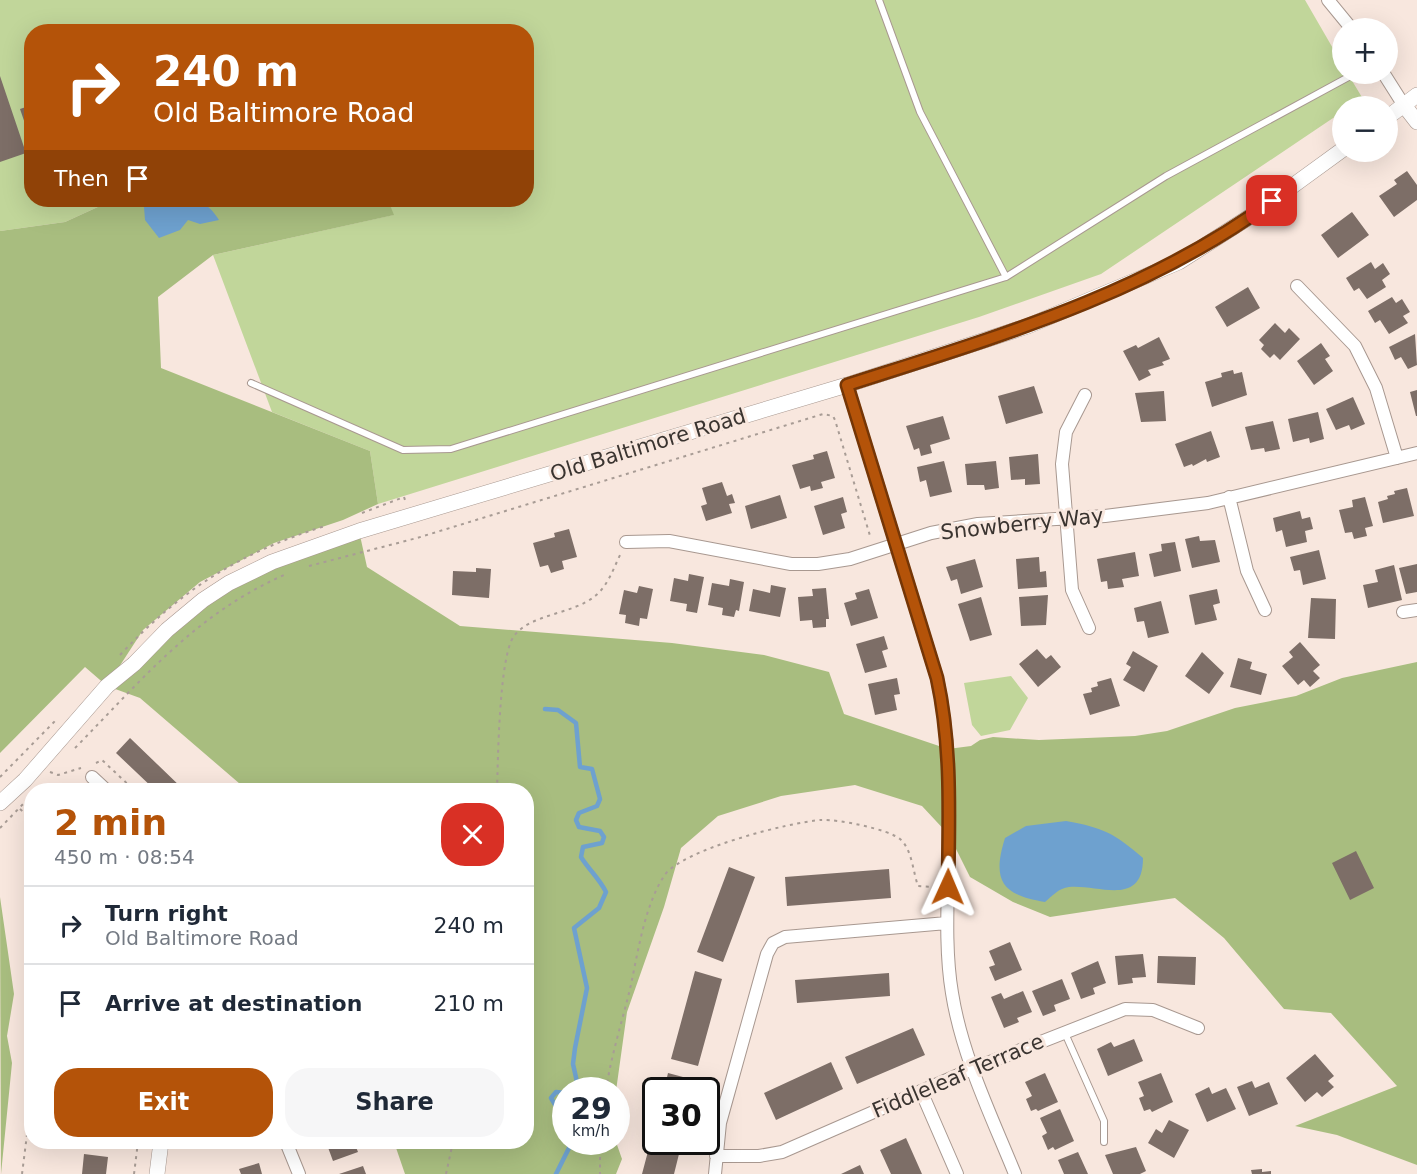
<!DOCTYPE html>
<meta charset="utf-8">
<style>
body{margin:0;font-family:"DejaVu Sans",sans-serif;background:#f6f6f7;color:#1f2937;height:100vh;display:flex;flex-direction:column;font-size:22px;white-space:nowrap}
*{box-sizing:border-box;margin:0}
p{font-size:20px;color:#747a83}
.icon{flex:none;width:33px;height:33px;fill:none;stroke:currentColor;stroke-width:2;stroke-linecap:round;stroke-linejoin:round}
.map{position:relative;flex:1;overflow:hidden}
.drawer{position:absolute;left:24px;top:783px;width:510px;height:366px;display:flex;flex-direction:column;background:#fff;border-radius:24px;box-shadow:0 6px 24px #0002}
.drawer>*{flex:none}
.banner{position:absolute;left:24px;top:24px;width:510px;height:183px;border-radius:24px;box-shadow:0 6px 24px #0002;background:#b45309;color:#fff;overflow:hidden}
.tools{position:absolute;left:1332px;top:18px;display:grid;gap:12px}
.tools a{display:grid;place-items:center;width:66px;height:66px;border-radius:50%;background:#fff;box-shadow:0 6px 24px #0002;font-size:30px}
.speed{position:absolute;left:552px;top:1077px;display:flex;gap:12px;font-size:30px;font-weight:700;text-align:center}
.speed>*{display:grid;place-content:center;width:78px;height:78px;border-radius:50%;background:#fff;box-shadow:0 6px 24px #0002;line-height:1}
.speed small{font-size:15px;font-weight:400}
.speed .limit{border:3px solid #111;border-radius:9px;background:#fff;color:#111}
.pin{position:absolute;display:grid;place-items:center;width:51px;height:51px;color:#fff;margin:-26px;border-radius:12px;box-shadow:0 3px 9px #0006}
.me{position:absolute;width:66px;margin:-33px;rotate:1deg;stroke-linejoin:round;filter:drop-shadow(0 0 4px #0008)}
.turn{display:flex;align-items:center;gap:21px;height:126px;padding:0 30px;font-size:27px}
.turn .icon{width:78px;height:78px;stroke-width:2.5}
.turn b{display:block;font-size:42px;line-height:51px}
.then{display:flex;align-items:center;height:57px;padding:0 30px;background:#0003;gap:12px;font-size:22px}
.round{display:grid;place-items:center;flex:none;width:63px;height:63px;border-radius:24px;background:#f6f6f7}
.headline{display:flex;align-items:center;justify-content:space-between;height:102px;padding:0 30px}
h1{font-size:36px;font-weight:800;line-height:45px;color:#b45309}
.action{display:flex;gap:12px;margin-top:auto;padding:12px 30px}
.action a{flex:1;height:69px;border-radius:24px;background:#b45309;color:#fff;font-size:24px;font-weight:800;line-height:69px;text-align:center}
.action a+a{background:#f6f6f7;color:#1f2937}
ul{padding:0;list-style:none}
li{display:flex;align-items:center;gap:18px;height:78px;padding:0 30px;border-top:2px solid #e0e1e3}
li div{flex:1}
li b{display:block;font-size:22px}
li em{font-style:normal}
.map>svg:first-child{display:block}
</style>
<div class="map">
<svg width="1417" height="1174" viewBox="0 0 1417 1174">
<rect width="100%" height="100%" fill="#f8e7de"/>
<path fill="#c1d69a" d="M0,0h1305l37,64v10h6l15,25 -12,7h-9v6l-241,162 -122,43 -601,187 -8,-53 -98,-39 -59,-157 180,-40 -5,-15h138v-168h-494v168h81l-48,22 -65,9z
M1011,676l17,22 -18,32 -29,6 -9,-11 -8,-42z"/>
<path fill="#a8bd7f" d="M113,200h275l6,15 -181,40 -55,42 3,71 209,83 8,53 -35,16 -69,23 -74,39 -57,48 -35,54 95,-84 156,-69 8,36 93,59 212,17 92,12 65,17 15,42 104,35 23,-3 9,-6 13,-3 46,3 96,-4 32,-5 68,-23 61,-12 46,-18 75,-16v503l-80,-30 -42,-9 102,-40 -66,-73 -47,-4 -60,-71 -49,-40 -125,19 -37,-15 -43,-25 -21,-42 -27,-29 -67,-21 -74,11 -63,20 -37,32 -17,59 -37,105 -11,79 -50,-1v52h50l6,17 -6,15h-211l-11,-32h132v-352h-279l-107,-92 -33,-12 -22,-19 -85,86v-522l65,-9z
M0,897l14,97 -7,42 5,27 -11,111z"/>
<path fill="#6ea1cf" d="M152,200c29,-1 50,-8 67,20l-19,4 -12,-4 -8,10 -21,8 -14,-18 -1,-13z
M1066,821c38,7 48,12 77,37 0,50 -45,26 -74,29 -10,1 -17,9 -24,15 -44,-7 -53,-22 -40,-64l21,-12z"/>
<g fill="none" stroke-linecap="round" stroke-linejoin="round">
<path stroke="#6ea1cf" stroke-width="4.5" d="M545,709l13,1 18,13 4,44 12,2 8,30 -3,7 -18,7 -3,7 3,7 21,4 4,6 -2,6 -19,4 -2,10c8,13 18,21 25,35l-7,16 -25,20 13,60 -12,60 -2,16 4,18 -5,8
M566,1093l-10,-1 -5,6 15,25
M556,1174l16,-32"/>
</g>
<path fill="#7d6e67" d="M0,76l26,77 -26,9z
M32,105v36h-1l-11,-32z
M1407,171l10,14v15l-23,17 -15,-21 18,-12 -3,-4z
M1352,212l17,23 -31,23 -17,-23z
M1371,262l4,7 8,-6 7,11 -8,6 4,7 -19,12 -8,-11 -5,3 -8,-13z
M1248,287l12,21 -33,19 -12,-20z
M1392,297l4,6 6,-4 8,13 -7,4 5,7 -19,11 -9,-14 -5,3 -7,-12z
M1275,323l10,10 4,-5 11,11 -20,21 -6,-6 -4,4 -9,-9 3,-4 -5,-5z
M1415,334l2,31 -9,4 -7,-12 -6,3 -6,-13z
M1159,337l11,22 -8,3 2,3 -16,5 3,5 -12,6 -16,-30 13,-6 2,3z
M1321,343l9,13 -5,3 8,12 -19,14 -17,-24z
M1233,370l1,4 8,-2 5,23 -35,12 -7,-25 17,-5 -1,-4z
M1034,386l9,27 -37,11 -8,-28z
M1417,390v26h-1l-6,-24z
M1164,391l2,30 -25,1 -6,-29z
M1353,397l12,27 -14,6 -2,-5 -13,5 -10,-21z
M1318,412l6,27 -14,4 -1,-5 -16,4 -5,-23z
M943,416l7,23 -20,6 2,8 -11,3 -2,-8 -5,2 -8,-24z
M1273,421l7,28 -15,3 -1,-4 -13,2 -6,-23z
M1211,431l9,26 -13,5 -1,-3 -13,7 -1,-2 -8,3 -9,-23z
M827,451l8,27 -14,4 2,6 -12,3 -1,-5 -10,3 -8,-24 22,-6 -1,-4z
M1038,454l2,30 -15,1v-6l-14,1 -2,-23z
M944,461l8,31 -22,5 -4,-17 -6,2 -3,-15z
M996,461l3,27 -14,2 -1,-5h-17l-2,-21z
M722,482l5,14 5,-2 3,9 -6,1 3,9 -26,8 -5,-15 6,-2 -5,-16z
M1407,488l7,28 -31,7 -5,-21 10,-3 -1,-3 8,-2 -1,-3z
M780,495l7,23 -36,11 -6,-23z
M843,497l4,15 -6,2 4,14 -22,7 -9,-29z
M1365,497l8,29 -8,2 2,8 -13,3 -2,-7 -7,1 -6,-23 14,-3 -1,-7z
M1300,511l2,8 8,-2 3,12 -8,2 2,11 -21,5 -4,-17 -6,2 -3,-14z
M569,529l8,28 -15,4 2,8 -13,4 -3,-8 -8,2 -7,-24 22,-6 -1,-4z
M1199,536l1,5 15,-1 5,22 -28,6 -7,-29z
M1175,542l6,29 -27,6 -5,-23 13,-3 -1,-7z
M1319,550l7,29 -23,6 -3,-15 -6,1 -4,-14z
M1135,552l4,24 -17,3 2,8 -16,2 -1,-8 -6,1 -4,-23z
M1039,557l1,15 6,-1 1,16 -29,2 -2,-30z
M975,559l8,28 -22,7 -4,-15 -6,2 -5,-14z
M1417,564v28l-11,2 -7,-26z
M1394,565l8,35 -34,8 -5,-23 15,-3 -3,-12z
M476,568l15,1 -2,29 -37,-3 1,-24 23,1z
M689,574l15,3 -7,36 -11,-2 1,-7 -17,-3 4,-23 14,3z
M730,579l14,3 -5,29 -3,-1 -2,7 -12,-2 1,-7 -15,-3 4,-22 17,3z
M771,585l15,3 -6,29 -31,-6 4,-22 17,4z
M639,586l14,3 -6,30 -7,-1 -1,8 -14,-3 1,-8 -7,-1 5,-24 13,3z
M826,588l3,31h-3v8l-13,1 -1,-8 -12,1 -2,-24 15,-1 -1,-7z
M869,589l9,29 -27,8 -7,-23 13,-4 -2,-6z
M1217,589l3,14 -7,2 4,15 -22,5 -6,-30z
M1048,595l-2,30 -25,1 -2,-29z
M981,597l11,38 -22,6 -12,-37z
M1311,598l25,1 -1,40 -27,-1z
M1161,601l8,32 -21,5 -4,-17 -7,1 -3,-14z
M884,636l4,13 -6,2 5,16 -22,6 -9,-29z
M1300,642l20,23 -7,6 7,7 -10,9 -6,-7 -6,5 -16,-19 11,-9 -4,-5z
M1037,649l9,10 5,-4 10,12 -23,20 -19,-23z
M1133,651l25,15 -14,26 -21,-12 8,-13 -5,-3z
M1202,652l22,21 -15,21 -24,-18z
M1238,658l14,4 -2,7 17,5 -6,21 -31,-8z
M897,678l3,16 -6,1 3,15 -22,5 -7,-31z
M1111,678l9,28 -30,9 -7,-21 9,-2 -1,-4 7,-2 -1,-4z
M130,738l54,52h-29l-39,-37z
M1356,851l18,37 -24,12 -18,-37z
M729,867l26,10 -32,85 -26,-10z
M889,869l2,29 -104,8 -2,-29z
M1010,942l12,28 -27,11 -6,-14 6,-2 -6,-14z
M1143,954l3,23 -14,1 1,5 -15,2 -3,-29z
M1158,956l38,1 -1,28 -38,-2z
M1098,961l8,22 -13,5 2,6 -14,5 -10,-26z
M695,971l27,8 -24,87 -27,-7z
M889,973l1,23 -93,7 -2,-23z
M1062,979l8,20 -16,6 2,6 -13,5 -11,-25z
M1023,991l9,21 -15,6 2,4 -15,6 -13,-31 10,-4 3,6z
M913,1028l12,27 -68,29 -12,-27z
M1134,1039l9,22 -35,15 -11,-27 14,-7 3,5z
M1315,1054l19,22 -6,5 6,6 -12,10 -5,-5 -12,10 -19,-24z
M831,1062l12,27 -67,31 -12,-27z
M668,1073l30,8 -3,9h-31z
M1045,1073l13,29 -20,9 -2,-2 -5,2 -5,-12 6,-3 -7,-14z
M1161,1073l12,29 -21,10 -2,-3 -6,2 -5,-13 5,-2 -6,-14z
M1252,1081l3,7 14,-6 9,22 -29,12 -12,-29z
M1209,1087l3,7 14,-6 10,21 -29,13 -12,-28z
M1060,1109l14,32 -19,9 -2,-3 -5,3 -6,-14 5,-3 -7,-15z
M1169,1120l20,10 -15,28 -26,-15 8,-14 6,4z
M655,1125l1,17h26l-8,32h-32z
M906,1138l16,36h-31l-11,-24z
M326,1142h28l4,10 -25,9z
M1136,1147l10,24 -6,3h-27l-8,-19z
M1078,1152l10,22h-24l-6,-14z
M84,1154l24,3 -2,17h-24z
M259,1163l3,11h-21l-2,-5z
M860,1165l4,9h-23z
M363,1166l3,8h-27z
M1262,1169v3l9,-1v3h-19l-1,-4z"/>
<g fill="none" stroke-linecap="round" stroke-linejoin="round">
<defs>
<path id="service" d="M879,0l41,112 86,165
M251,383l152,67 48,-1 555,-172 160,-101 188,-102
M1064,1031l40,90v21"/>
<path id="minor" d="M1328,0l23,28
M1384,74l19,30
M1297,286l58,60 21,42 21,70
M847,385l90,293c15,68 12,136 11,205 -1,36 -2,74 4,110 10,63 39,122 63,181
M1085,395l-19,37 -4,32 10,126 17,38
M1229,497l18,74 18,39
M626,542l43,-1 122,23h27l32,-5 81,-26 47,-9 127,-8 103,-13 209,-50
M1403,612l14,-2
M92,777l14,13
M921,1091l36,83
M286,1142l13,32
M716,1156h43l23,-4 190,-83 153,-60 28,1 45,18
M715,1174l5,-51 47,-169 6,-11 12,-6 162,-14"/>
<path id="tertiary" d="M1403,104l14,18
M1388,117l29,-22
M0,803l25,-23 82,-94 27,-22 33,-34 36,-30 26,-17 43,-21 87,-31 488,-146 181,-59 151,-64 75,-48 88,-64
M157,1174l4,-32"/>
</defs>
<use href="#service" stroke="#a89890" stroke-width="8"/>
<use href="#minor" stroke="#a89890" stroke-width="14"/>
<use href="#tertiary" stroke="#a89890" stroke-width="16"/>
<path stroke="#a89c95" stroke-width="2" stroke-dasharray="3 4.5" stroke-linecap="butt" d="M362,513l42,-16 2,6
M309,566l108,-28 406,-124 10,2 2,4 36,119
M120,655c62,-66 119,-102 205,-129
M75,748c67,-68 119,-133 209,-173
M96,763l6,-3 32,30
M50,772l8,3 23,-7
M0,777l57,-58
M497,790c1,-29 2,-134 17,-154 16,-22 60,-22 81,-40 13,-10 19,-29 26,-43
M20,809l12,10
M0,828l25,-26
M606,1090c5,-34 16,-68 24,-101 8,-36 14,-82 34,-113 16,-26 126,-54 157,-56 16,-1 67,9 79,19 12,10 13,33 18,47l16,1
M600,1142v32
M22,1174l10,-79
M134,1174l4,-32
M446,1174l7,-32"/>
<use href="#service" stroke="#fff" stroke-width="6"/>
<use href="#minor" stroke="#fff" stroke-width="12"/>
<use href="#tertiary" stroke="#fff" stroke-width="15"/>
</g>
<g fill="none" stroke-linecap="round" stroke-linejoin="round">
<defs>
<path id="route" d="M948,887c1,-71 4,-140 -11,-209l-90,-293c146,-47 300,-91 425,-184"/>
</defs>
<use href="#route" stroke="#753606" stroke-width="15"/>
<use href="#route" stroke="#b45309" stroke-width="10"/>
</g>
<g text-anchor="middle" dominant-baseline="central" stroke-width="6" stroke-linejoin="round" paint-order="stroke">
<g font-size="21" fill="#3a3430" stroke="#f8e7de">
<text transform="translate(648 445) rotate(-17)">Old Baltimore Road</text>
<text transform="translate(1022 524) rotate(-6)">Snowberry Way</text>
<text transform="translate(958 1076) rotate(-23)">Fiddleleaf Terrace</text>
</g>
</g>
</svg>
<div class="tools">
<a>+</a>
<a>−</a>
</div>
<div class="speed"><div>29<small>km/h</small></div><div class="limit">30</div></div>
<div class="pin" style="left:1272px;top:201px;background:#d93025"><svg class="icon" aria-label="arrive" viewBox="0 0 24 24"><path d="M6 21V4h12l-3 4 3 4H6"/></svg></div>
<svg class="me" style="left:948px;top:887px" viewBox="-20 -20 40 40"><path d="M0-17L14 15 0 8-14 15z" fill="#b45309" stroke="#fff" stroke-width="4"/></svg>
<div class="banner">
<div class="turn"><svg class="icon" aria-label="right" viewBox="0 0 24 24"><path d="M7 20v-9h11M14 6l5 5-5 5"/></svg><div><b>240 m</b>Old Baltimore Road</div></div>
<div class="then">Then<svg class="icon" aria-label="arrive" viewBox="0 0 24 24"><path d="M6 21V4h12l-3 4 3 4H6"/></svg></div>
</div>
<section class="drawer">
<div class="headline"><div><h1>2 min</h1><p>450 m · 08:54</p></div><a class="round" style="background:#d93025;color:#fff"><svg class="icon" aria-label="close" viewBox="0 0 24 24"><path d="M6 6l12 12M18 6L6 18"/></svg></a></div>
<ul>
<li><svg class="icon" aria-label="right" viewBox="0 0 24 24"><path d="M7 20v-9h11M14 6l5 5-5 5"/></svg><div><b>Turn right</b><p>Old Baltimore Road</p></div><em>240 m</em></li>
<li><svg class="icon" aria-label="arrive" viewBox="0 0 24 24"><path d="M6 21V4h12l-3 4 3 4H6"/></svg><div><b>Arrive at destination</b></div><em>210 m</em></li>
</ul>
<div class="action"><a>Exit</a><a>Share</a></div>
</section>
</div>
